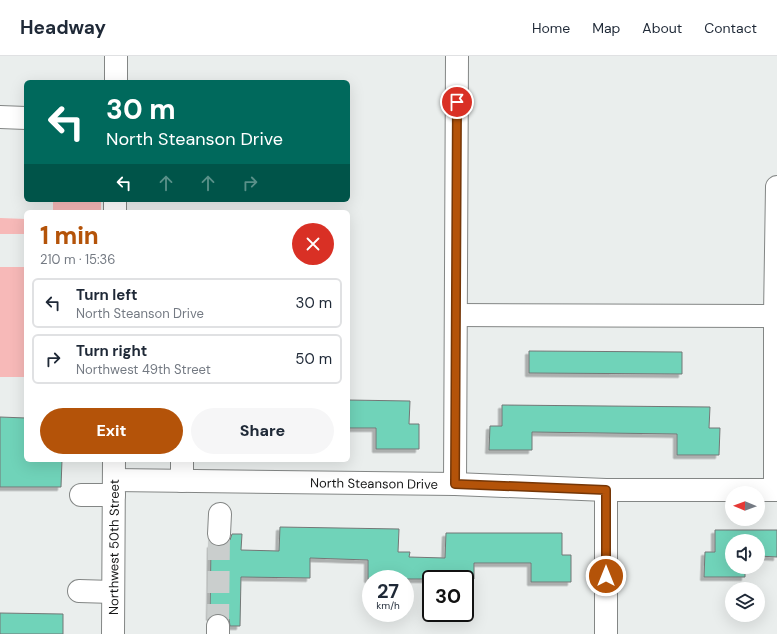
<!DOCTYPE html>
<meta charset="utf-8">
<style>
body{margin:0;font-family:"DM Sans",sans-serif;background:#f6f6f7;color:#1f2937;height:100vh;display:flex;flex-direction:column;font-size:15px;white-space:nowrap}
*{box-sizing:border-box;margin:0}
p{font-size:13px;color:#747a83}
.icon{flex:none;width:22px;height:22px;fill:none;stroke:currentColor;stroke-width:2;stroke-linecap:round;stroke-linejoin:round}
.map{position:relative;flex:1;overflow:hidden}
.details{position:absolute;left:24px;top:154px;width:326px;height:252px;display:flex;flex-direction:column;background:#fff;border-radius:6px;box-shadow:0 4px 16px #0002}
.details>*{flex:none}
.banner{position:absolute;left:24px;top:24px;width:326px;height:122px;border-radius:6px;box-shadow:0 4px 16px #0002;background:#00695c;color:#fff;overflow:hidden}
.needle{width:26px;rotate:271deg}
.fabs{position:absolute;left:725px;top:430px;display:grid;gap:8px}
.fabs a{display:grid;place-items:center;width:40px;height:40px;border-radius:50%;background:#fff;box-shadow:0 4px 16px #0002;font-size:20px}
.speed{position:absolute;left:362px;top:514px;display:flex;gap:8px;font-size:20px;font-weight:700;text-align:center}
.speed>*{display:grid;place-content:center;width:52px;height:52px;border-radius:50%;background:#fff;box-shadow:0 4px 16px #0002;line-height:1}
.speed small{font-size:10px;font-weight:400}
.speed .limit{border:2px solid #111;border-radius:6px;background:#fff;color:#111}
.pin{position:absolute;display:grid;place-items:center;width:34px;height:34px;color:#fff;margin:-17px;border:2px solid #fff;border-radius:50%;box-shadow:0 1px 4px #0007}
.me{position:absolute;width:44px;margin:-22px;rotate:0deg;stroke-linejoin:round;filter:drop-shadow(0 0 3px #0008)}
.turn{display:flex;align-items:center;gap:14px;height:84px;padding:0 16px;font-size:18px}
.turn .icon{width:52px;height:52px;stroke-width:2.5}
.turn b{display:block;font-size:28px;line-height:34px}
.lanes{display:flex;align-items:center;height:38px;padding:0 16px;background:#0003;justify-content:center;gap:20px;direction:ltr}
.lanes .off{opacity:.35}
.round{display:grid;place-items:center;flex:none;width:42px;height:42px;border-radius:21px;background:#f6f6f7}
.headline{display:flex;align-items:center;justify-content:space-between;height:68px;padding:0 16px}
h1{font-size:24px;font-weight:800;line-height:30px;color:#b45309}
.primary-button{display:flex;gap:8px;margin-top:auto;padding:8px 16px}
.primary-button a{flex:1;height:46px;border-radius:24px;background:#b45309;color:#fff;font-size:16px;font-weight:800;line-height:46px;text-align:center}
.primary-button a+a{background:#f6f6f7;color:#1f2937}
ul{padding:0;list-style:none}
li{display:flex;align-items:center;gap:12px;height:50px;margin:0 8px 6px;padding:0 8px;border:2px solid #e0e1e3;border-radius:6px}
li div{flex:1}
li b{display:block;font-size:15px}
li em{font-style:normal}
header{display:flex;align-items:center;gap:24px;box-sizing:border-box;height:56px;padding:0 20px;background:#fff;border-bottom:1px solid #e0e1e3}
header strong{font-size:19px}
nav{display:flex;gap:22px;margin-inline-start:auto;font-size:14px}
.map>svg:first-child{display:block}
</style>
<header>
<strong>Headway</strong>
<nav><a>Home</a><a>Map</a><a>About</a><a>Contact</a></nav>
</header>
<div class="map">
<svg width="777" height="578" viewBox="0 0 777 578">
<defs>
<filter id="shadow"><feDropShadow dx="-3.5" dy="3.5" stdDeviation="0" flood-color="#0004"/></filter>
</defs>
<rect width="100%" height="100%" fill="#eaeeed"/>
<path fill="#f7b9b8" d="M53,144h48v12h-48z
M0,162l26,1v15h-26z
M0,211h26v110h-26z"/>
<path fill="#6fd3b9" stroke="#747776" filter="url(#shadow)" d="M529,295l153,1v22l-153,-1z
M348,344l62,1 -1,23h10v25h-43v-21h-28z
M502,349l208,2 -1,21h11l-1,27h-42v-21l-145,-2v18h-43l1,-24h12z
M0,361l26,1v42h36l-1,27h-61z
M280,471l119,2 -1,23h12l-1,5 36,1 1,-25h116v22h9v27h-40v-19h-57v16h-106v-19l-58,-2v20l-69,-1 -1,49h-10l-1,-7 -5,-4 -6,-1 -8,3 1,-73 7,2 6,-1 6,-5 2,-6h10l-1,16 38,1z
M715,474h62v27l-19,-1v-15h-26v26h13v10h-41l1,-25h10z
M0,557l63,1v20h-63z"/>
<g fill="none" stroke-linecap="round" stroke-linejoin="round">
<path stroke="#cacecd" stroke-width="22" stroke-dasharray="22 11" stroke-linecap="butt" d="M218,570l1,-92"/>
<defs>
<g id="minor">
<path d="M116,26v-26"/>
<path d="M0,61l26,1"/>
<path d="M115,156v-12"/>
<path d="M456,259l319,1"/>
<path id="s1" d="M114,424l341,4 151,6h171"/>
<path d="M182,425v-21"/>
<path d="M455,428l2,-428"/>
<path d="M606,434v144"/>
<path d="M775,434v-174l2,-129"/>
<path d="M81,439h33"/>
<path d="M219,478l1,-20"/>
<path d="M79,535l34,1"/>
<path id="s2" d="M113,578l1,-174"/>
<path d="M218,578v-8"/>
</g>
</defs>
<use href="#minor" stroke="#838685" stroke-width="24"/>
<use href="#minor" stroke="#fff" stroke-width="22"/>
</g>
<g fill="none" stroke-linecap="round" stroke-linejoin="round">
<defs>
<path id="route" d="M457,46l-2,382 151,6v86"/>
</defs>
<use href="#route" stroke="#753606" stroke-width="10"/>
<use href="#route" stroke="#b45309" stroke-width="7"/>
</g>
<g text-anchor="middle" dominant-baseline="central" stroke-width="3" stroke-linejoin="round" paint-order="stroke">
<g font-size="13" fill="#161717" stroke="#f8fcfa">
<text stroke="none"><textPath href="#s1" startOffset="260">North Steanson Drive</textPath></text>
<text stroke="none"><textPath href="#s2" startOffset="87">Northwest 50th Street</textPath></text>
</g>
</g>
</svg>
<div class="fabs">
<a><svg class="needle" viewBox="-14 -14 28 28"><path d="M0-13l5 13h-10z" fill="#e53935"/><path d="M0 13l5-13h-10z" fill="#747a83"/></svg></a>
<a><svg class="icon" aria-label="sound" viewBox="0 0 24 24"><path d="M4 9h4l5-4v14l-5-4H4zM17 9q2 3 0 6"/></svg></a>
<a><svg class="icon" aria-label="layers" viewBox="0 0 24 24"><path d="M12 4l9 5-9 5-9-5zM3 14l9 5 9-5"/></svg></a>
</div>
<div class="speed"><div>27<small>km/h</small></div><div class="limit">30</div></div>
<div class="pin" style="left:457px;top:46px;background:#d93025"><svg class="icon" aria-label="arrive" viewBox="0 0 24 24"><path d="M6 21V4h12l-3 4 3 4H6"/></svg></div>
<svg class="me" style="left:606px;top:520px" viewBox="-20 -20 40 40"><circle r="17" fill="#b45309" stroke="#fff" stroke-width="3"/><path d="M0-11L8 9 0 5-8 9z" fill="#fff"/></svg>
<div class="banner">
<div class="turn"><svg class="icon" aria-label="left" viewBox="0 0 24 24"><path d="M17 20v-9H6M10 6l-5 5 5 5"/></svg><div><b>30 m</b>North Steanson Drive</div></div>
<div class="lanes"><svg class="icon" aria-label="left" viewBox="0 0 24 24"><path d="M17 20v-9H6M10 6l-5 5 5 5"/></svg><svg class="icon off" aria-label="ahead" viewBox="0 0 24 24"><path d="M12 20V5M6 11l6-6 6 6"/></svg><svg class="icon off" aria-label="ahead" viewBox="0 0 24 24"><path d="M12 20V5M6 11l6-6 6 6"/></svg><svg class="icon off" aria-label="right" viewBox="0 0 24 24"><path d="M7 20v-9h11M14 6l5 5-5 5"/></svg></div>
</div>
<section class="details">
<div class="headline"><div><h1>1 min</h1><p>210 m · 15:36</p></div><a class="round" style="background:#d93025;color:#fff"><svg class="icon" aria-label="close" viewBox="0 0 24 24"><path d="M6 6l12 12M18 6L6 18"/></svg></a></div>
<ul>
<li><svg class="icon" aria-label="left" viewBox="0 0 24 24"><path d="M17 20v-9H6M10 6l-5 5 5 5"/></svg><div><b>Turn left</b><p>North Steanson Drive</p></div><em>30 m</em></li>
<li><svg class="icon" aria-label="right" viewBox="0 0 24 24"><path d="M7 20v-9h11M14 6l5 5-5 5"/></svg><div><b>Turn right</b><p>Northwest 49th Street</p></div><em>50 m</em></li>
</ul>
<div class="primary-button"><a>Exit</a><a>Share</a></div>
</section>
</div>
